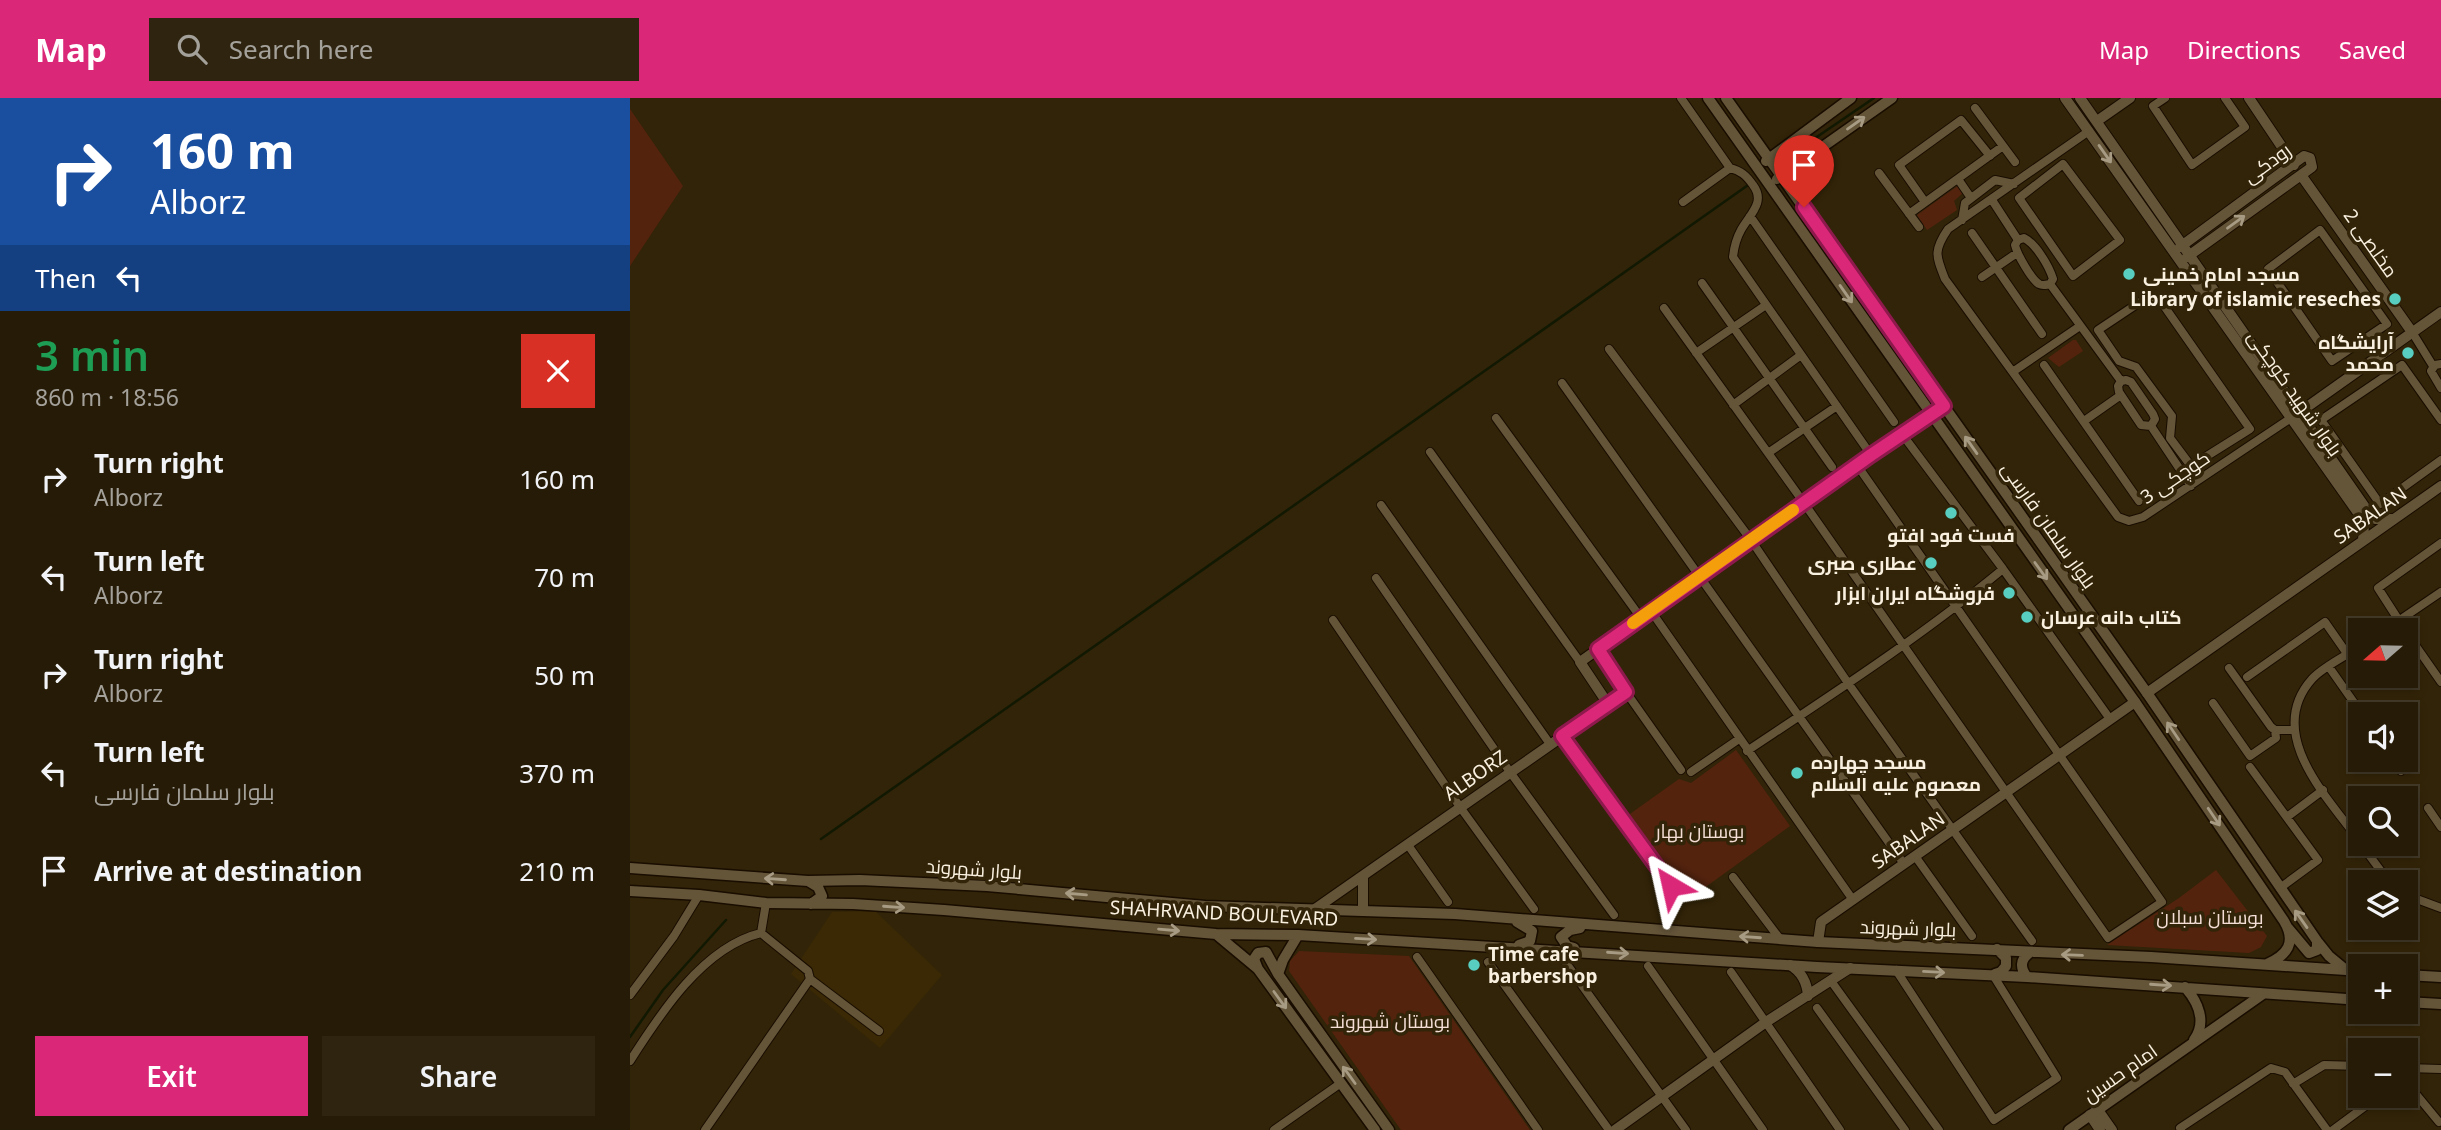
<!DOCTYPE html>
<meta charset="utf-8">
<style>
body{margin:0;font-family:"Noto Sans",Cairo,sans-serif;background:#2e2410;color:#f1f3f6;height:100vh;display:flex;flex-direction:column;font-size:26px;white-space:nowrap}
*{box-sizing:border-box;margin:0}
p{font-size:23px;color:#a4a19b}
.icon{flex:none;width:38px;height:38px;fill:none;stroke:currentColor;stroke-width:2;stroke-linecap:round;stroke-linejoin:round}
.map{position:relative;flex:1;overflow:hidden}
.panel{display:flex;flex-direction:column;background:#261b06;width:630px}
.panel>*{flex:none}
.guide{background:#1a4fa0;color:#fff;overflow:hidden}
.needle{width:46px;rotate:250deg}
.tools{position:absolute;left:1718px;top:520px;display:grid;gap:14px}
.tools a{display:grid;place-items:center;width:70px;height:70px;border-radius:0px;background:#261b06;box-shadow:0 4px 10px #0003,0 0 0 2px #423928;font-size:35px}
.pin{position:absolute;display:grid;place-items:center;width:60px;height:60px;color:#fff;margin:-72px -30px;border-radius:50% 50% 50% 0;rotate:-45deg;box-shadow:0 0 7px #0007}
.pin .icon{rotate:45deg}
.me{position:absolute;width:77px;margin:-38px;rotate:324deg;stroke-linejoin:round;filter:drop-shadow(0 0 5px #0008)}
.turn{display:flex;align-items:center;gap:24px;height:147px;padding:0 35px;font-size:32px}
.turn .icon{width:91px;height:91px;stroke-width:2.5}
.turn b{display:block;font-size:49px;line-height:60px}
.then{display:flex;align-items:center;height:66px;padding:0 35px;background:#0003;gap:14px;font-size:26px}
.round{display:grid;place-items:center;flex:none;width:74px;height:74px;border-radius:0px;background:#2e2410}
.headline{display:flex;align-items:center;justify-content:space-between;height:119px;padding:0 35px}
h1{font-size:42px;font-weight:600;line-height:52px;color:#1e9e55}
.cta{display:flex;gap:14px;margin-top:auto;padding:14px 35px}
.cta a{flex:1;height:80px;border-radius:0px;background:#db2777;color:#fff;font-size:28px;font-weight:600;line-height:80px;text-align:center}
.cta a+a{background:#2e2410;color:#f1f3f6}
ul{padding:0;list-style:none}
li{display:flex;align-items:center;gap:21px;height:98px;padding:0 35px}
li div{flex:1}
li b{display:block;font-size:26px}
li em{font-style:normal}
header{display:flex;align-items:center;gap:42px;box-sizing:border-box;height:98px;padding:0 35px;background:#db2777;color:#fff}
header strong{font-size:33px}
nav{display:flex;gap:38px;margin-inline-start:auto;font-size:24px}
.search{width:490px;height:63px;background:#2e2410;display:flex;align-items:center;gap:18px;box-sizing:border-box;padding:0 24px;border-radius:0px;color:#a4a19b;font-size:26px}
main{display:flex;flex:1;min-height:0}
.map>svg:first-child{display:block}
</style>
<header>
<strong>Map</strong>
<div class="search"><svg class="icon" aria-label="search" viewBox="0 0 24 24"><circle cx="10" cy="10" r="6"/><path d="M15 15l6 6"/></svg>Search here</div>
<nav><a>Map</a><a>Directions</a><a>Saved</a></nav>
</header>
<main>
<section class="panel">
<div class="guide">
<div class="turn"><svg class="icon" aria-label="right" viewBox="0 0 24 24"><path d="M7 20v-9h11M14 6l5 5-5 5"/></svg><div><b>160 m</b>Alborz</div></div>
<div class="then">Then<svg class="icon" aria-label="left" viewBox="0 0 24 24"><path d="M17 20v-9H6M10 6l-5 5 5 5"/></svg></div>
</div>
<div class="headline"><div><h1>3 min</h1><p>860 m · 18:56</p></div><a class="round" style="background:#d93025;color:#fff"><svg class="icon" aria-label="close" viewBox="0 0 24 24"><path d="M6 6l12 12M18 6L6 18"/></svg></a></div>
<ul>
<li><svg class="icon" aria-label="right" viewBox="0 0 24 24"><path d="M7 20v-9h11M14 6l5 5-5 5"/></svg><div><b>Turn right</b><p>Alborz</p></div><em>160 m</em></li>
<li><svg class="icon" aria-label="left" viewBox="0 0 24 24"><path d="M17 20v-9H6M10 6l-5 5 5 5"/></svg><div><b>Turn left</b><p>Alborz</p></div><em>70 m</em></li>
<li><svg class="icon" aria-label="right" viewBox="0 0 24 24"><path d="M7 20v-9h11M14 6l5 5-5 5"/></svg><div><b>Turn right</b><p>Alborz</p></div><em>50 m</em></li>
<li><svg class="icon" aria-label="left" viewBox="0 0 24 24"><path d="M17 20v-9H6M10 6l-5 5 5 5"/></svg><div><b>Turn left</b><p>بلوار سلمان فارسی</p></div><em>370 m</em></li>
<li><svg class="icon" aria-label="arrive" viewBox="0 0 24 24"><path d="M6 21V4h12l-3 4 3 4H6"/></svg><div><b>Arrive at destination</b></div><em>210 m</em></li>
</ul>
<div class="cta"><a>Exit</a><a>Share</a></div>
</section>
<div class="map">
<svg width="1811" height="1032" viewBox="0 0 1811 1032">
<rect width="100%" height="100%" fill="#322408"/>
<path fill="#3a2904" d="M245,813l67,64 -62,73 -89,-74 41,-62z"/>
<path fill="#54230e" d="M0,11l53,77 -53,80z
M1329,87l5,7 -10,9 3,9 -30,20 -10,-15z
M1443,242h3l7,11 -24,16 -11,-9z
M1106,652l54,76 -101,73 -62,-83 52,-37 12,4z
M1586,772l51,66 -6,11 -12,6 -142,-8 72,-47z
M669,853l110,5 121,174h-129l-112,-159 1,-10z"/>
<g fill="none" stroke-linecap="round" stroke-linejoin="round">
<path stroke="#121903" stroke-width="2.5" d="M1156,60l88,-60
M191,741l930,-656
M0,939l33,-47 63,-70"/>
<defs>
<path id="minor" d="M1051,0l49,70 -47,34
M1535,0l-12,8 39,59 53,-38 -20,-29
M1345,10l40,54
M1459,33l-141,98c-15,22 -12,27 -3,50l173,238 11,4 14,-4 148,-99
M1433,66l57,76 -47,36 -54,-78z
M1100,70c11,3 16,7 23,17 13,17 -3,29 -12,45 -5,9 -7,17 -8,27l138,198
M1249,75l40,54
M1328,81l13,19
M1362,102l26,40
M1295,104l-26,-37 62,-45 29,36
M1279,116l94,-68
M1120,118l144,206
M1332,122l3,-17 30,-23 19,4
M1690,132l67,94 -55,37 -64,-92z
M1342,135l70,101
M1394,140c12,6 25,28 29,41l-3,5c-5,1 -7,2 -11,0 -8,-5 -22,-30 -24,-39l3,-5z
M1352,179l35,-24
M1072,185l130,184
M1420,186l71,97
M1516,200l16,5 88,126 -59,37 -21,-28 2,-22 -36,-49 -17,-6 -21,-31z
M1034,210l140,195 304,435 54,-36 -305,-437
M1782,234l21,34
M979,251l142,191 97,143 184,258
M1066,255l70,-48
M1811,266l-6,1 -4,6 10,17
M1414,267l95,136
M1384,273l66,-45
M932,285l342,481
M1103,307l68,-50
M866,320l145,200
M1811,322l-39,-55 -81,55 59,84 61,-44
M1454,323l37,-26
M1521,328l-10,-1 -22,-33 -1,-6 3,-5 5,-1 5,2 22,32 2,5 -4,7 40,60
M1272,336l101,135 107,150
M800,354l150,210
M1138,355l69,-47
M751,407l169,239
M746,480l134,194 104,143
M1021,513l202,289
M703,522l127,187 74,102
M1755,532l56,-38
M1775,532l-27,-42 63,-45
M1776,534l35,50
M1731,548c-15,10 -37,20 -49,33 -49,55 17,120 49,164
M1699,569l33,47
M1599,570l42,59 4,3h19
M1617,579l78,-55 23,33
M996,594l55,78
M1583,605l37,53 26,-18 -1,-8
M932,638l109,150
M1117,653c87,-58 175,-115 256,-182
M1763,662l8,11
M1620,669l68,93 -38,28
M1061,674l48,-33
M1798,710l13,19
M1657,719l36,-27
M1731,746l28,38
M778,747l40,57
M1285,758l57,80
M1103,779l47,62
M1776,797l35,13
M131,835l47,38 2,8 69,52
M787,859l121,173
M858,864l121,168
M936,865l120,167
M1018,868l115,164
M1266,872l98,150 63,-42 -64,-103
M1101,874l109,158
M1201,883l108,149
M0,897l44,-59 25,-41
M1187,910l88,122
M0,963c30,-47 73,-114 131,-128l5,-30
M1776,970l35,1
M1776,984l33,40
M1663,986l31,-19 37,1
M75,1032l105,-151
M644,1032l67,-47
M1551,1032l-1,-2 91,-60 14,4 42,58
M1703,1032l46,-34"/>
<path id="tertiary" d="M1435,0l296,419 3,7 -1,17
M1450,0l289,415 6,6h19
M1619,0l45,67
M1467,23l33,-23
M1671,77l111,157
M1550,149l124,-91 6,2 2,9 -125,90
M1670,314l141,-100
M1517,595l294,-207
M978,606l-28,-42 277,-197 87,-59
M733,778v35
M685,811l311,-217 -28,-43
M1188,844l3,-20 314,-220
M1160,867c12,7 17,17 18,31
M1468,1012l14,20
M1460,1017l10,15
M985,1032l151,-108 84,-54"/>
<path id="secondary" d="M1078,0l427,604 149,219c13,22 3,34 -17,43
M1096,0l421,595 170,248 12,15 17,14
M1136,63l85,-63
M1147,81l115,-81
M0,770l178,13 52,-1 127,6 218,20 250,8 363,28 333,15 210,14
M178,783l10,6 4,9 -11,8
M0,793l69,4 67,8 87,1 91,6 272,24 82,1 519,32 210,10 334,23
M887,824l15,9 -2,10 -11,4
M1658,830l21,25 8,-3v-9
M586,836l42,35 117,161
M668,837l-15,25 -5,14 111,156
M944,850l-7,-2 -6,-9 9,-7 10,-2
M628,871l-4,-10 4,-6 8,-1 12,22
M1365,876l6,-2 5,-6v-8l-9,-9
M1776,877l35,2
M1397,879c-7,-9 -7,-17 2,-24
M1555,889c13,15 22,35 9,53
M1776,904l35,2
M1439,1032l194,-136"/>
</defs>
<use href="#minor" stroke="#190d00" stroke-width="10"/>
<use href="#tertiary" stroke="#190d00" stroke-width="12"/>
<use href="#secondary" stroke="#190d00" stroke-width="13"/>
<use href="#minor" stroke="#645539" stroke-width="8"/>
<use href="#tertiary" stroke="#645539" stroke-width="10"/>
<use href="#secondary" stroke="#645539" stroke-width="10"/>
</g>
<defs><path id="oneway-shaft" d="M-6 0H5M1.5-3L5.5 0L1.5 3" fill="none" stroke-width="1.6" stroke-linecap="round" stroke-linejoin="round" transform="scale(1.75)"/></defs>
<g stroke="#a79b84">
<use href="#oneway-shaft" transform="translate(1226 25) rotate(-35)"/>
<use href="#oneway-shaft" transform="translate(1475 56) rotate(55)"/>
<use href="#oneway-shaft" transform="translate(1606 124) rotate(-36)"/>
<use href="#oneway-shaft" transform="translate(1216 196) rotate(55)"/>
<use href="#oneway-shaft" transform="translate(1341 347) rotate(-125)"/>
<use href="#oneway-shaft" transform="translate(1411 473) rotate(54)"/>
<use href="#oneway-shaft" transform="translate(1543 633) rotate(-124)"/>
<use href="#oneway-shaft" transform="translate(1584 719) rotate(56)"/>
<use href="#oneway-shaft" transform="translate(145 781) rotate(-176)"/>
<use href="#oneway-shaft" transform="translate(446 796) rotate(-175)"/>
<use href="#oneway-shaft" transform="translate(264 809) rotate(4)"/>
<use href="#oneway-shaft" transform="translate(1671 821) rotate(-125)"/>
<use href="#oneway-shaft" transform="translate(539 832) rotate(5)"/>
<use href="#oneway-shaft" transform="translate(1120 839) rotate(-176)"/>
<use href="#oneway-shaft" transform="translate(736 841) rotate(3)"/>
<use href="#oneway-shaft" transform="translate(988 855) rotate(4)"/>
<use href="#oneway-shaft" transform="translate(1442 857) rotate(-178)"/>
<use href="#oneway-shaft" transform="translate(1304 874) rotate(3)"/>
<use href="#oneway-shaft" transform="translate(1531 887) rotate(4)"/>
<use href="#oneway-shaft" transform="translate(650 902) rotate(54)"/>
<use href="#oneway-shaft" transform="translate(719 977) rotate(-126)"/>
</g>
<g fill="none" stroke-linecap="round" stroke-linejoin="round">
<defs>
<path id="route" d="M1041,788l-109,-150 64,-44 -28,-43 273,-194 73,-49 -140,-199"/>
</defs>
<use href="#route" stroke="#8e194d" stroke-width="18"/>
<use href="#route" stroke="#db2777" stroke-width="12"/>
<path stroke="#f59e0b" stroke-width="12" d="M1003,525l160,-113"/>
</g>
<g fill="#58cec0" stroke="#322408" stroke-width="2.5">
<circle cx="1499" cy="176" r="7"/>
<circle cx="1765" cy="201" r="7"/>
<circle cx="1778" cy="255" r="7"/>
<circle cx="1321" cy="415" r="7"/>
<circle cx="1301" cy="465" r="7"/>
<circle cx="1379" cy="495" r="7"/>
<circle cx="1397" cy="519" r="7"/>
<circle cx="1167" cy="675" r="7"/>
<circle cx="844" cy="867" r="7"/>
</g>
<g text-anchor="middle" dominant-baseline="central" stroke-width="7" stroke-linejoin="round" paint-order="stroke">
<g font-size="19" fill="#f9f0e0" stroke="#322408">
<text transform="translate(1637 65) rotate(-36)">رودکی</text>
<text transform="translate(1741 145) rotate(55)">مخلصی 2</text>
<text transform="translate(1665 295) rotate(55)">بلوار شهید کوچکی</text>
<text transform="translate(1545 379) rotate(-34)">کوچکی 3</text>
<text transform="translate(1740 417) rotate(-35)">SABALAN</text>
<text transform="translate(1419 427) rotate(55)">بلوار سلمان فارسی</text>
<text transform="translate(845 677) rotate(-35)">ALBORZ</text>
<text transform="translate(1278 742) rotate(-35)">SABALAN</text>
<text transform="translate(344 771) rotate(4)">بلوار شهروند</text>
<text transform="translate(594 815) rotate(3)">SHAHRVAND BOULEVARD</text>
<text transform="translate(1278 830) rotate(2)">بلوار شهروند</text>
<text transform="translate(1490 975) rotate(-35)">امام حسین</text>
</g>
<g font-size="19" font-weight="bold" fill="#f9f0e0" stroke="#322408" text-anchor="start">
<text x="1513" y="176">مسجد امام خمینی</text>
<text x="1751" y="201" text-anchor="end">Library of islamic reseches</text>
<text x="1764" y="244" text-anchor="end">آرایشگاه<tspan x="1764" dy="22">محمد</tspan></text>
<text x="1321" y="437" text-anchor="middle">فست فود افتو</text>
<text x="1287" y="465" text-anchor="end">عطاری صبری</text>
<text x="1365" y="495" text-anchor="end">فروشگاه ایران ابزار</text>
<text x="1411" y="519">کتاب دانه عرسان</text>
<text x="1181" y="664">مسجد چهارده<tspan x="1181" dy="22">معصوم علیه السلام</tspan></text>
<text x="858" y="856">Time cafe<tspan x="858" dy="22">barbershop</tspan></text>
</g>
<g font-size="19" fill="#f4ded6" stroke="#322408">
<text x="1070" y="733">بوستان بهار</text>
<text x="1580" y="819">بوستان سبلان</text>
<text x="760" y="923">بوستان شهروند</text>
</g>
</g>
</svg>
<div class="tools">
<a><svg class="needle" viewBox="-14 -14 28 28"><path d="M0-13l5 13h-10z" fill="#e53935"/><path d="M0 13l5-13h-10z" fill="#a4a19b"/></svg></a>
<a><svg class="icon" aria-label="sound" viewBox="0 0 24 24"><path d="M4 9h4l5-4v14l-5-4H4zM17 9q2 3 0 6"/></svg></a>
<a><svg class="icon" aria-label="search" viewBox="0 0 24 24"><circle cx="10" cy="10" r="6"/><path d="M15 15l6 6"/></svg></a>
<a><svg class="icon" aria-label="layers" viewBox="0 0 24 24"><path d="M12 4l9 5-9 5-9-5zM3 14l9 5 9-5"/></svg></a>
<a>+</a>
<a>−</a>
</div>
<div class="pin" style="left:1174px;top:109px;background:#d93025"><svg class="icon" aria-label="arrive" viewBox="0 0 24 24"><path d="M6 21V4h12l-3 4 3 4H6"/></svg></div>
<svg class="me" style="left:1041px;top:788px" viewBox="-20 -20 40 40"><path d="M0-17L14 15 0 8-14 15z" fill="#db2777" stroke="#fff" stroke-width="4"/></svg>
</div>
</main>
